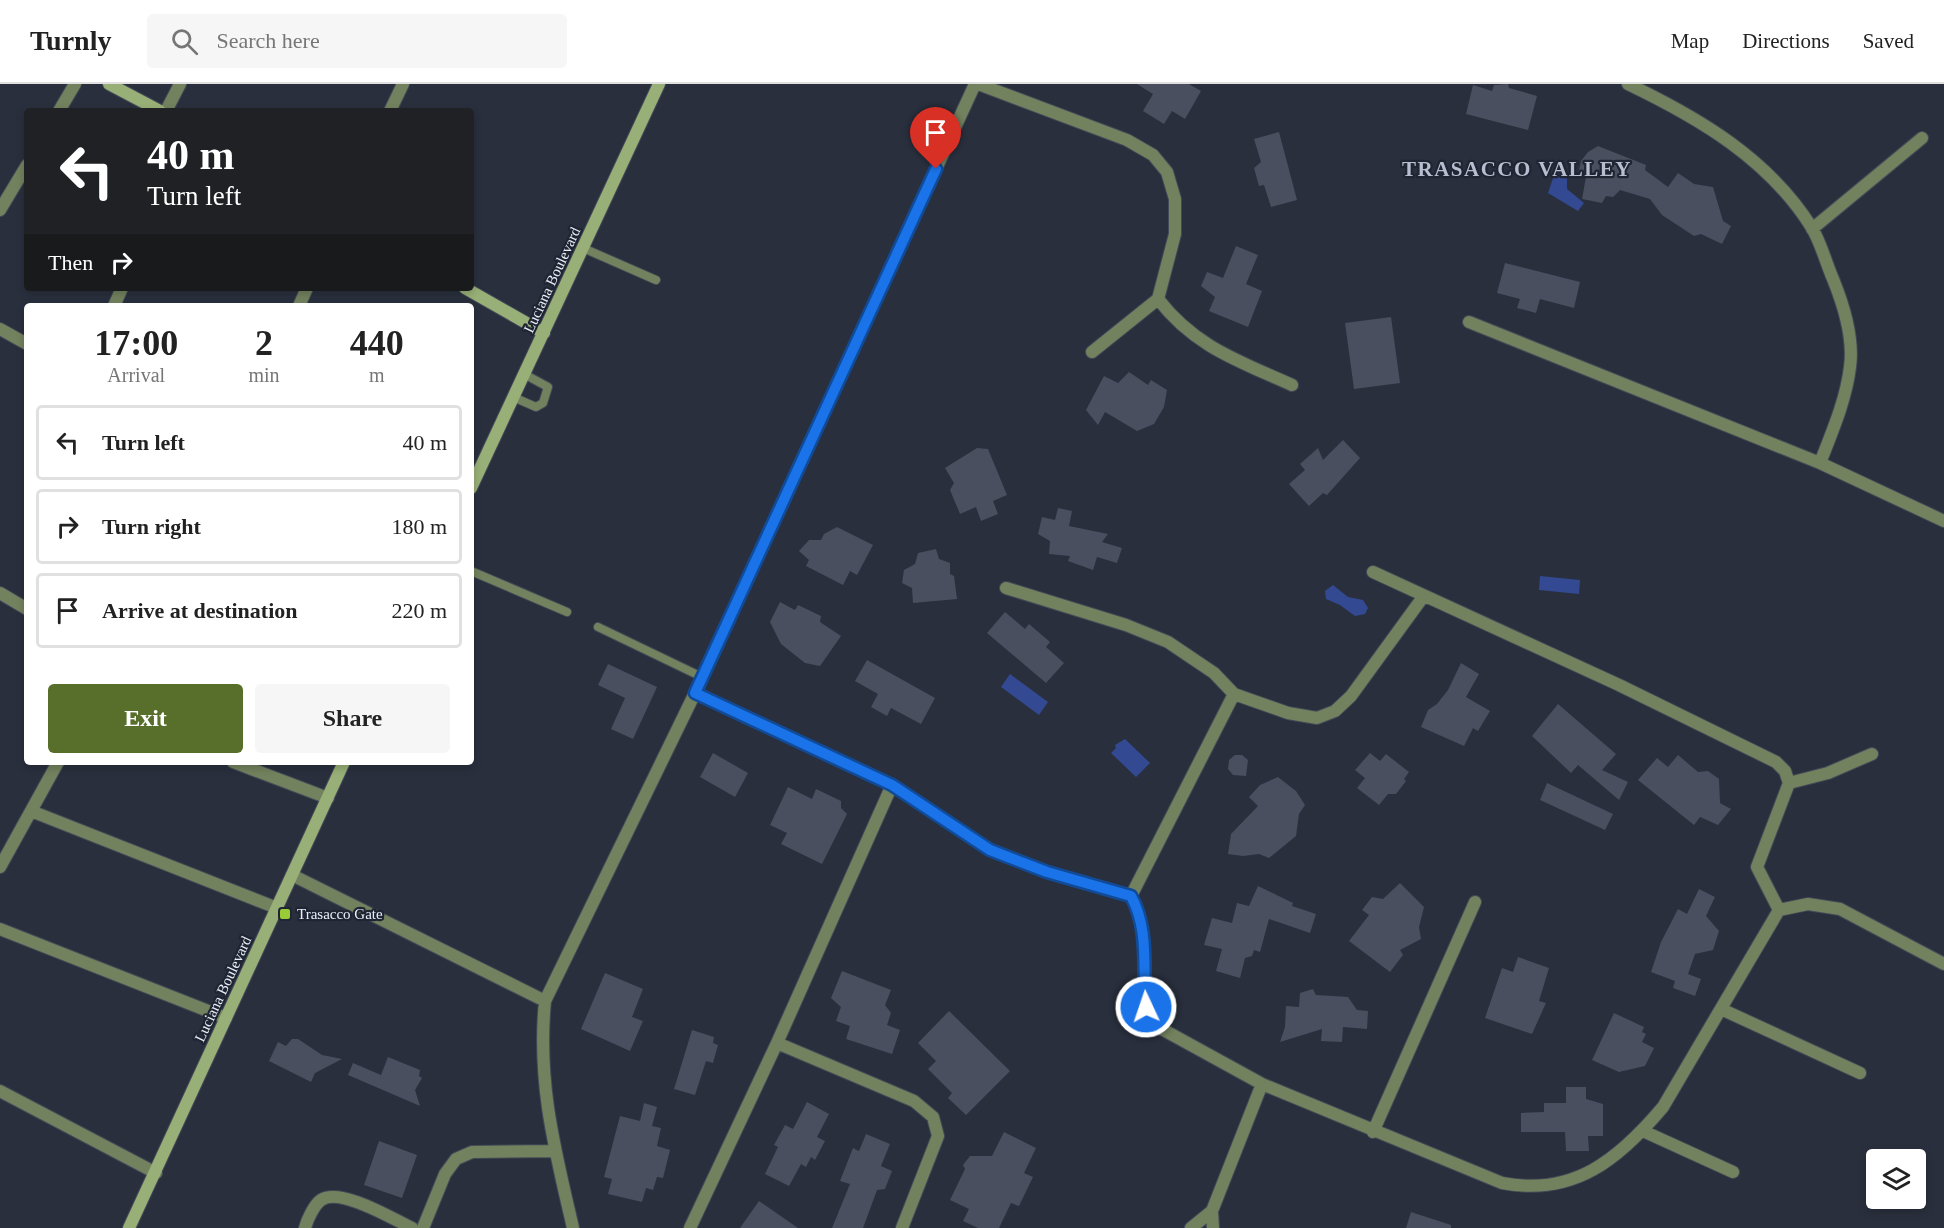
<!DOCTYPE html>
<style>
body{margin:0;font-family:Georgia,serif;background:#f6f6f6;color:#222;height:100vh;display:flex;flex-direction:column;font-size:22px;white-space:nowrap}
*{box-sizing:border-box;margin:0}
p{font-size:20px;color:#767676}
.icon{flex:none;width:33px;height:33px;fill:none;stroke:currentColor;stroke-width:2;stroke-linecap:round;stroke-linejoin:round}
.map{position:relative;flex:1;overflow:hidden}
.panel{position:absolute;left:24px;top:219px;width:450px;height:462px;display:flex;flex-direction:column;background:#fff;border-radius:6px;box-shadow:0 3px 9px #0003}
.panel>*{flex:none}
.banner{position:absolute;left:24px;top:24px;width:450px;height:183px;border-radius:6px;box-shadow:0 3px 9px #0003;background:#202124;color:#fff;overflow:hidden}
.fabs{position:absolute;left:1866px;top:1065px;display:grid;gap:12px}
.fabs a{display:grid;place-items:center;width:60px;height:60px;border-radius:6px;background:#fff;box-shadow:0 3px 9px #0003;font-size:30px}
.pin{position:absolute;display:grid;place-items:center;width:51px;height:51px;color:#fff;margin:-62px -26px;border-radius:50% 50% 50% 0;rotate:-45deg;box-shadow:0 0 6px #0007}
.pin .icon{rotate:45deg}
.me{position:absolute;width:66px;margin:-33px;rotate:357deg;stroke-linejoin:round;filter:drop-shadow(0 0 4px #0008)}
.turn{display:flex;align-items:center;gap:21px;height:126px;padding:0 24px;font-size:27px}
.turn .icon{width:78px;height:78px;stroke-width:2.5}
.turn b{display:block;font-size:42px;line-height:51px}
.then{display:flex;align-items:center;height:57px;padding:0 24px;background:#0003;gap:12px;font-size:22px}
.eta{display:flex;justify-content:space-evenly;align-items:center;height:102px;text-align:center}
.eta b{font-size:36px;font-weight:700;line-height:42px}
.cta{display:flex;gap:12px;margin-top:auto;padding:12px 24px}
.cta a{flex:1;height:69px;border-radius:6px;background:#586e2b;color:#fff;font-size:24px;font-weight:700;line-height:69px;text-align:center}
.cta a+a{background:#f6f6f6;color:#222}
ul{padding:0;list-style:none}
li{display:flex;align-items:center;gap:18px;height:75px;margin:0 12px 9px;padding:0 12px;border:3px solid #e0e0e0;border-radius:6px}
li div{flex:1}
li b{display:block;font-size:22px}
li em{font-style:normal}
header{display:flex;align-items:center;gap:36px;box-sizing:border-box;height:84px;padding:0 30px;background:#fff;border-bottom:2px solid #e0e0e0}
header strong{font-size:28px}
nav{display:flex;gap:33px;margin-inline-start:auto;font-size:21px}
.search{width:420px;height:54px;background:#f6f6f6;display:flex;align-items:center;gap:15px;box-sizing:border-box;padding:0 21px;border-radius:6px;color:#767676;font-size:22px}
.map>svg:first-child{display:block}
</style>
<header>
<strong>Turnly</strong>
<div class="search"><svg class="icon" aria-label="search" viewBox="0 0 24 24"><circle cx="10" cy="10" r="6"/><path d="M15 15l6 6"/></svg>Search here</div>
<nav><a>Map</a><a>Directions</a><a>Saved</a></nav>
</header>
<div class="map">
<svg width="1944" height="1144" viewBox="0 0 1944 1144">
<rect width="100%" height="100%" fill="#292f3d"/>
<path fill="#334a93" d="M1559,88l8,4v13l17,14 -6,8 -30,-18 6,-18z
M1540,492l40,4 -1,14 -40,-4z
M1333,501l15,12 15,3 5,8 -3,6 -10,2 -15,-11 -14,-6 -1,-8z
M1010,590l38,28 -9,13 -38,-28z
M1125,655l25,24 -14,14 -25,-24 5,-5 -1,-3z"/>
<path fill="#494f5e" d="M1137,0h52l12,7 -16,28 -13,-8 -8,13 -21,-13 10,-17z
M1508,0l1,4 28,8 -9,34 -62,-16 7,-29 19,6 2,-6z
M1279,48l18,68 -26,7 -7,-22 -5,1 -5,-18 7,-6 -7,-23z
M1598,62l48,19 -1,5 23,17 10,-14 16,11 19,3 10,34 8,5 -9,18 -21,-10 -7,2 -32,-21 -12,-16 -30,-9 -7,7 -7,-1 -4,7 -20,-4 4,-22 -8,-1 3,-15 7,-9z
M1236,162l22,9 -12,29 16,7 -14,36 -39,-16 6,-14 -14,-11 6,-14 16,6z
M1505,179l75,19 -6,26 -34,-9 -4,14 -19,-5 3,-9 -23,-6z
M1391,233l9,66 -46,6 -9,-66z
M1129,288l19,13 3,-5 16,10 -3,17 -10,17 -17,7 -32,-19 -7,13 -12,-15 18,-34 14,7z
M1343,356l17,18 -33,37 -4,-2 -14,13 -20,-22 16,-14 -5,-6 18,-16 5,12z
M977,364l11,1 19,46 -14,6 5,13 -17,7 -5,-14 -16,7 -10,-24 4,-7 -9,-15z
M1058,424l14,3 -3,15 39,8 -6,8 20,6 -5,15 -20,-6 -4,13 -25,-9 2,-5 -21,-2 1,-13 -12,-7 4,-17 13,3z
M837,443l36,18 -16,30 -7,-4 -7,14 -37,-19 3,-6 -10,-9 10,-11h12l3,-6z
M936,465l3,10 11,4v11l4,2 3,23 -44,4 -1,-15 -10,-5 2,-13 11,-6 3,-11z
M780,518l15,8 3,-5 23,11 -1,6 21,14 -21,30 -15,-3 -24,-19 -11,-22z
M1005,528l20,17 4,-5 21,18 -4,5 18,16 -18,20 -59,-50z
M867,576l68,38 -14,26 -30,-16 -4,8 -16,-9 7,-13 -23,-13z
M1461,579l18,11 -13,23 24,14 -12,20 -5,-3 -9,18 -43,-19 7,-17 9,-6 11,-14z
M608,580l49,23 -24,52 -22,-10 14,-31 -27,-13z
M1558,620l58,50 -14,16 26,12 -9,18 -41,-35 -7,8 -39,-37z
M713,669l35,20 -13,24 -35,-20z
M1370,669l10,8 6,-7 23,18 -5,7 2,2 -10,13h-8l-9,11 -22,-17 8,-10 -10,-8z
M1235,671h7l6,5 -2,16 -13,-1 -5,-6 1,-9z
M1678,671l20,17 10,-1 11,8 1,24 11,6 -13,16 -18,-8 -6,8 -56,-45 19,-22 11,9z
M1278,693l18,14 9,14 -6,9 -3,22 -27,22 -10,-4 -16,2 -15,-2 3,-20 27,-28 -9,-9 11,-12z
M1547,699l66,31 -8,16 -65,-30z
M788,703l24,12 4,-10 25,12v7l6,6 -25,50 -41,-20 6,-11 -17,-8z
M1400,799l24,24 -5,20 2,12 -21,11 3,5 -13,17 -41,-31 20,-26 -7,-5 10,-13 11,2z
M1258,802l35,17 -1,3 24,8 -6,19 -41,-14 -9,33 -6,-2 -2,6 -7,2 -5,20 -24,-7 6,-22 -18,-4 8,-27 20,5 5,-20 12,3z
M1699,805l16,8 -9,19 13,15 -6,19 -18,4 -7,20 13,5 -6,17 -22,-8 2,-7 -24,-9 10,-30 17,-33 9,5z
M1518,873l31,11 -10,33 7,2 -14,31 -47,-16 17,-50 11,4z
M842,887l49,19 -6,15 6,8 -4,12 13,5 -8,24 -46,-15 4,-13 -14,-5 5,-14 -10,-9z
M605,889l38,16 -11,28 11,4 -13,30 -49,-22z
M1313,905l3,6 32,2 9,13 11,1 -1,18 -24,-2 -1,15 -21,-1 1,-12 -42,13 5,-15 1,-21 13,1 1,-14z
M949,927l61,60 -44,44 -18,-17 4,-5 -24,-24 8,-8 -18,-18z
M1614,929l30,14 -2,5 4,2 -4,8 12,6 -9,18 -26,6 -27,-12z
M692,946l22,7 -1,6 5,2 -5,18 -7,-2 -11,34 -21,-6z
M292,955h6l24,16 20,4 -27,14 -4,9 -42,-21 9,-19 8,4z
M388,973l32,13 -1,6 3,2 -7,12 5,16 -72,-31 5,-12 28,12z
M1566,1003h20v12l17,5v32h-15l1,15h-23l-1,-19h-44v-19l23,-1v-9h22z
M807,1018l22,12 -12,23 8,4 -10,19 -4,-3 -5,10 -5,-3 -12,22 -24,-12 13,-27 -4,-2 11,-20 8,4z
M644,1019l13,4 -5,19 9,2 -4,18 13,4 -7,28 -6,-1 -4,13 -7,-2 -4,14 -34,-8 4,-15 -8,-2 16,-61 20,5z
M1004,1048l32,16 -12,25 9,4 -14,29 -8,-3 -12,25h-21l-15,-7 6,-12 -19,-9 15,-31 -2,-4 7,-9h22z
M866,1050l24,10 -9,22 11,5 -7,18 -8,1 -14,38h-31l18,-44 -10,-3 13,-33 6,3z
M379,1057l38,14 -15,43 -38,-13z
M759,1117l39,27h-58z
M1411,1128l40,13v3h-45z"/>
<g fill="none" stroke-linecap="round" stroke-linejoin="round">
<defs>
<path id="lane" d="M583,164l73,32
M513,313l23,10 7,-4 5,-16 -24,-13
M471,487l96,41
M598,543l104,50"/>
<path id="street" d="M978,0l149,56 26,15 14,17 8,27v35l-17,65 -66,53
M1628,0c71,34 141,75 184,144 9,15 14,35 21,51 11,27 21,59 17,88 -4,33 -18,65 -30,96
M59,27l16,-27
M166,27l14,-27
M390,27l13,-27
M0,126l27,-45
M1812,145l110,-91
M1158,215c37,48 81,62 134,86
M114,222l8,-18
M299,222l8,-18
M1469,238l351,141 124,58
M0,245l27,15
M1373,488l246,113 157,77 9,9 4,12 -32,84 22,43
M1006,504l120,37 42,17 46,31 20,21 54,19 29,5 18,-7 16,-15 72,-99
M0,509l27,16
M695,609l197,92 98,65 57,22 84,24c19,35 11,73 15,111l5,11 9,10 102,56 240,99c72,14 117,-24 161,-76l116,-197 29,-6 32,5 104,55
M233,678l95,36
M1789,699l39,-10 44,-19
M31,727l246,97
M0,783l58,-105
M292,791l253,126
M1131,812l103,-202
M0,845l226,89
M1721,925l139,64
M777,959l137,58 19,16 5,19 -36,92
M0,1007l156,82
M1643,1047l90,41
M1373,1048l102,-230
M305,1144c2,-8 9,-23 16,-28 19,-13 72,19 91,28
M423,1144l22,-54 11,-15 16,-7 83,-1
M573,1144c-18,-78 -36,-145 -28,-227l150,-308 280,-609
M690,1144l87,-185 115,-258
M1191,1144l21,-17
M1213,1144l-1,-17 50,-127"/>
<path id="secondary" d="M109,0l51,27
M465,204l79,45
M471,404l188,-404
M129,1144l215,-466"/>
</defs>
<use href="#lane" stroke="#444a57" stroke-width="10"/>
<use href="#street" stroke="#444a57" stroke-width="14"/>
<use href="#secondary" stroke="#444a57" stroke-width="14"/>
<use href="#lane" stroke="#73825e" stroke-width="8"/>
<use href="#street" stroke="#73825e" stroke-width="12"/>
<use href="#secondary" stroke="#98b077" stroke-width="12"/>
</g>
<g fill="none" stroke-linecap="round" stroke-linejoin="round">
<defs>
<path id="route" d="M936,85l-241,524 197,92 98,65 57,22 84,24c19,35 11,73 15,111"/>
</defs>
<use href="#route" stroke="#114b97" stroke-width="15"/>
<use href="#route" stroke="#1a73e8" stroke-width="10"/>
</g>
<rect fill="#99cb36" stroke="#1f2532" stroke-width="2" x="279" y="824" width="12" height="12" rx="3"/>
<g text-anchor="middle" dominant-baseline="central" stroke-width="4.5" stroke-linejoin="round" paint-order="stroke">
<g font-size="15" fill="#eaeef8" stroke="#1f2532">
<text transform="translate(552 196) rotate(-65)">Luciana Boulevard</text>
<text transform="translate(223 905) rotate(-65)">Luciana Boulevard</text>
</g>
<g font-size="15" fill="#eaeef8" stroke="#1f2532" text-anchor="start">
<text x="297" y="830">Trasacco Gate</text>
</g>
<g font-size="21" font-weight="bold" letter-spacing="1.5" fill="#b7bed0" stroke="#1f2532">
<text x="1517" y="85">TRASACCO VALLEY</text>
</g>
</g>
</svg>
<div class="fabs">
<a><svg class="icon" aria-label="layers" viewBox="0 0 24 24"><path d="M12 4l9 5-9 5-9-5zM3 14l9 5 9-5"/></svg></a>
</div>
<div class="pin" style="left:936px;top:85px;background:#d93025"><svg class="icon" aria-label="arrive" viewBox="0 0 24 24"><path d="M6 21V4h12l-3 4 3 4H6"/></svg></div>
<svg class="me" style="left:1146px;top:923px" viewBox="-20 -20 40 40"><circle r="17" fill="#1a73e8" stroke="#fff" stroke-width="3"/><path d="M0-11L8 9 0 5-8 9z" fill="#fff"/></svg>
<div class="banner">
<div class="turn"><svg class="icon" aria-label="left" viewBox="0 0 24 24"><path d="M17 20v-9H6M10 6l-5 5 5 5"/></svg><div><b>40 m</b>Turn left</div></div>
<div class="then">Then<svg class="icon" aria-label="right" viewBox="0 0 24 24"><path d="M7 20v-9h11M14 6l5 5-5 5"/></svg></div>
</div>
<section class="panel">
<div class="eta">
<div><b>17:00</b><p>Arrival</p></div>
<div><b>2</b><p>min</p></div>
<div><b>440</b><p>m</p></div>
</div>
<ul>
<li><svg class="icon" aria-label="left" viewBox="0 0 24 24"><path d="M17 20v-9H6M10 6l-5 5 5 5"/></svg><div><b>Turn left</b></div><em>40 m</em></li>
<li><svg class="icon" aria-label="right" viewBox="0 0 24 24"><path d="M7 20v-9h11M14 6l5 5-5 5"/></svg><div><b>Turn right</b></div><em>180 m</em></li>
<li><svg class="icon" aria-label="arrive" viewBox="0 0 24 24"><path d="M6 21V4h12l-3 4 3 4H6"/></svg><div><b>Arrive at destination</b></div><em>220 m</em></li>
</ul>
<div class="cta"><a>Exit</a><a>Share</a></div>
</section>
</div>
